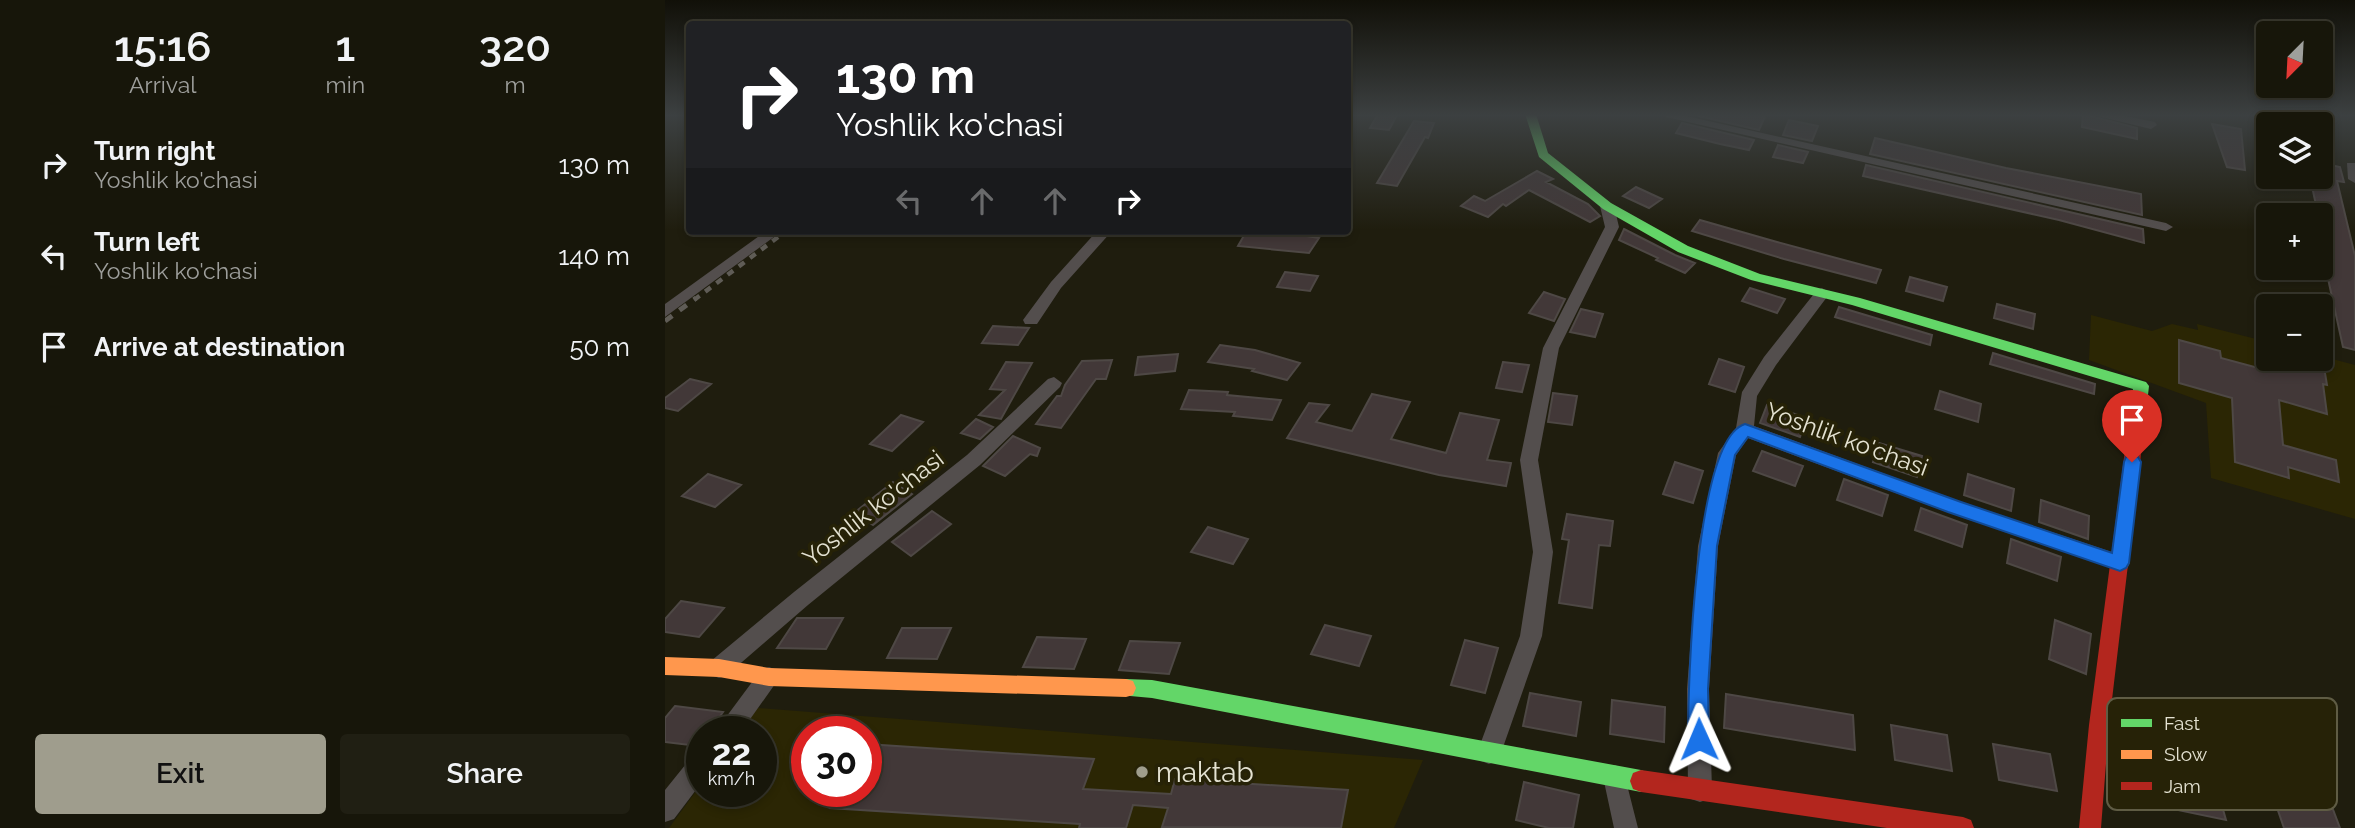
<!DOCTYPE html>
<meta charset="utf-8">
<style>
body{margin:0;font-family:Raleway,sans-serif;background:#201f13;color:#f1f3f6;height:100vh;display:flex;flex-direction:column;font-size:26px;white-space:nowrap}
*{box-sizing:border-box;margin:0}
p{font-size:23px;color:#9e9f9c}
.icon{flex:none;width:38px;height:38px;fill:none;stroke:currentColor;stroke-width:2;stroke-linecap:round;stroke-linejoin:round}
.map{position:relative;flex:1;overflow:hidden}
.drawer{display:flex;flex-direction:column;background:#17160a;width:665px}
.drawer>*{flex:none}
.hud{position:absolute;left:21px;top:21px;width:665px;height:214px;border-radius:7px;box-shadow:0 4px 10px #0003,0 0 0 2px #36352b;background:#202124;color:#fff;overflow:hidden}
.needle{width:46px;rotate:204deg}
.fabs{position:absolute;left:1591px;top:21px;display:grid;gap:14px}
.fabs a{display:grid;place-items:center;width:77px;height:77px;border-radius:7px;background:#17160a;box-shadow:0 4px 10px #0003,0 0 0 2px #36352b;font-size:35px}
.speed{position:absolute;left:21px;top:716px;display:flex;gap:14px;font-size:35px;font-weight:700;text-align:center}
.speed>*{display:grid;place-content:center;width:91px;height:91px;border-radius:50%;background:#17160a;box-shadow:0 4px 10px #0003,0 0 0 2px #36352b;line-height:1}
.speed small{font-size:18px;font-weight:400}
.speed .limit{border:10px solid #d22;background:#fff;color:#111}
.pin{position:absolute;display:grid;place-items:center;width:60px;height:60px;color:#fff;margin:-72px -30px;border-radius:50% 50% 50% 0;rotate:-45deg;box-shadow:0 0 7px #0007}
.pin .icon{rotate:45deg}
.me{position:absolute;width:77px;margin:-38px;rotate:359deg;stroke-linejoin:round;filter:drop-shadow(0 0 5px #0008)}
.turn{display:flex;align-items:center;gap:24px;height:147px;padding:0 35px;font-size:32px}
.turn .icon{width:91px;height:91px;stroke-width:2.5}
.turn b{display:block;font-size:49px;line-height:60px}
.lanes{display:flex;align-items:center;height:66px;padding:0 35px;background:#0003;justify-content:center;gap:35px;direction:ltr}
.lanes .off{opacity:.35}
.eta{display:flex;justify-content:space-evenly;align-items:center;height:119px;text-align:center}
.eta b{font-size:42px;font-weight:600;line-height:49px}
.action{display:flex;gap:14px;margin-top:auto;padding:14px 35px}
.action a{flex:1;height:80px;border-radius:7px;background:#9f9d8d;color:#111;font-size:28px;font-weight:600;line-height:80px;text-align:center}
.action a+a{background:#201f13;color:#f1f3f6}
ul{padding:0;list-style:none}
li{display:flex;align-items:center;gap:21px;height:91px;padding:0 35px}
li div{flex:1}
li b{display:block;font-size:26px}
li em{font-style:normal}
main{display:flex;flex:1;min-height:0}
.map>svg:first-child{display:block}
</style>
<main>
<section class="drawer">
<div class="eta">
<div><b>15:16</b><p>Arrival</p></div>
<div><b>1</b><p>min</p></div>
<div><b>320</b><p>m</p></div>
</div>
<ul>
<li><svg class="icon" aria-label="right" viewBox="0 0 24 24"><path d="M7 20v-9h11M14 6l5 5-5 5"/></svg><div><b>Turn right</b><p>Yoshlik ko'chasi</p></div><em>130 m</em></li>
<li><svg class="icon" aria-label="left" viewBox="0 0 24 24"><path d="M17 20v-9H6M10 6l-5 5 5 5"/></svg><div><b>Turn left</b><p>Yoshlik ko'chasi</p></div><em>140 m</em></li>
<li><svg class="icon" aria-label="arrive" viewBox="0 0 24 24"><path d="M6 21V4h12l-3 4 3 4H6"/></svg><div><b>Arrive at destination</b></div><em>50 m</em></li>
</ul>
<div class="action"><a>Exit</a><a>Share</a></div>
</section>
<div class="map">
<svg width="1690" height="828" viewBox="0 0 1690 828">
<rect width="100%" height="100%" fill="#1f1d0e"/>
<path fill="#2b2604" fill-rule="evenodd" d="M1426,315l61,16 20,-7 26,6 -1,-6 71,18v17h53v-3l34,9v154l-144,-41 -5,-75 -117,-43z
M93,708l665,52 -29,68h-725l33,-45v8h59v-59l-21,-1zM142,732h59v59h-59z"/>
<path fill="#423838" stroke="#4e4845" stroke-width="2" d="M713,114l19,1 -8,15 -19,-2z
M1025,114h76l-7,16z
M1418,114l54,14v11l-55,-12z
M1124,120l29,6 -6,15 -29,-6z
M749,121l20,2 -6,15 -3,-1 -28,49 -20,-3z
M1017,123l72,17 -5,10 -29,-6 -44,-11z
M1547,124l29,5 4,41 -18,-3z
M1210,138l131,30 135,26 1,21 -272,-61z
M1113,145l30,7 -5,11 -30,-6z
M1656,163l19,4 4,15 -7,-1 18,75v94l-12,-3 -18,-82 4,1 -19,-89h11z
M1201,165l277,64 1,14 -85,-23 -196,-44z
M872,171l16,8 -7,3 42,22 12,12 -10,6 -61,-32 -23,16 -3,-2 -15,13 -27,-11 13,-10 11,5z
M971,187l26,12 -13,9 -26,-12z
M1035,220l77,22 104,28 -5,13 -92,-24 -92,-28z
M959,229l51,26 20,8 -10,10 -29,-13 2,-2 -39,-18z
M581,232l39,4 2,-3 32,5 -10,15 -71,-7z
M620,272l33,4 -8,15 -33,-4z
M1245,277l37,10 -4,14 -37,-10z
M1085,288l35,11 -8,14 -35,-12z
M879,292l21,7 -11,22 -25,-8z
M1332,304l38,10 -2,15 -39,-11z
M1174,307l93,28 -2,10 -95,-28z
M916,309l22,5 -8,23 -25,-5z
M328,326l36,2 -11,17 -36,-2z
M1514,340l41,11 1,7 52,14 -1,-13h21l31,8 3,18 -4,-1 4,30 -48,-14 4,45 53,15 3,22 -51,-15 1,11 -54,-16 -3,-64 -53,-15z
M555,345l35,5 45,13 -13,17 -35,-9 2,-2 -46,-7z
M1328,353l102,31 -1,10 -104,-30z
M513,354l-3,17 -40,4 3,-18z
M1054,359l25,8 -9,25 -26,-8z
M447,360l-6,19h-10l-35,49 -25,-4 21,-28h4l4,-11 17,-24z
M341,362l26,1 -31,56 -22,-4 26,-25 -15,-1z
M838,362l26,3 -7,27 -26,-4z
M25,379l21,5 -33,27 -13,-3v-10z
M524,390l39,2 -1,3 54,5 -9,20 -39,-4 2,-4 -54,-3z
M1275,391l41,13 -3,18 -43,-13z
M888,393l24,3 -5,29 -24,-3z
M707,394l38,8 -19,37 55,14 14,-40 39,7 -12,40 24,3 -5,23 -67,-11 -152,-37 22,-35 20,2 -13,17 36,9z
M1102,405l40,13 -7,19 -40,-14z
M236,415l22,7 -31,29 -22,-7z
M311,419l17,8 -13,12 -19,-6z
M348,436l27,12 -3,8 -7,-2 -25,22 -22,-10z
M1214,443l43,13 -5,21 -44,-15z
M1097,451l41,15 -8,20 -42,-15z
M1010,462l28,9 -10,32 -30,-9z
M43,474l33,11 -26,22 -33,-11z
M1303,474l46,15 -3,22 -47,-16z
M1179,479l44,16 -6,21 -45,-16z
M228,482l19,12 -39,31 -19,-12z
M1376,500l48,16 -1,23 -49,-17z
M1256,508l46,17 -5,22 -47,-17z
M267,511l19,13 -40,32 -19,-14z
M902,514l46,7 -3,25 -11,-1 -7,63 -33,-5 10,-63 -7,-1z
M543,527l40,12 -15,25 -42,-12z
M1346,539l50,18 -4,24 -50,-18z
M16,601l43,7 -25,29 -34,-5v-13z
M132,618h46l-17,31 -49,-1z
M1390,620l36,14 -5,40 -37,-15z
M660,625l46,11 -12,30 -48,-12z
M237,628h49l-14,31 -50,-1z
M372,637l49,2 -12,30 -51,-2z
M800,640l33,8 -13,45 -34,-8z
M465,641l50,2 -11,31 -50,-4z
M865,693l51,9 -5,34 -53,-10z
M1061,694l127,21 2,35 -131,-22z
M947,700l53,7 -1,35 -54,-8z
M10,706l48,6 -14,20h-7v9l-4,5 -33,-4v-24z
M1226,725l56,10 5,36 -57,-11z
M201,744l228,15 -11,30 88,5 4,-15 173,11 -7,38 -179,-1 6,-19 -35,-3 -7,23h-47l1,-4 -250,-16 9,-17h27z
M1328,744l57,10 7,37 -58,-11z
M1492,767l57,11 12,42 -58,-12z
M859,782l55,13 -6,33h-24l-33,-8z
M1608,796l59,11 8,21h-56z"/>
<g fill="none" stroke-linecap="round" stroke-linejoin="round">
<path fill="#534e4d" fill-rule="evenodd" d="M988,114h24l489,109 7,4 -7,4z
M1424,114h26l40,8 2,3 -6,4z
M1682,163h8v20l-7,-4z
M942,202l7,4 5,21 -60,121 -21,112 15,92 -11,84 -41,117 -4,8 -8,3 -8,-3 -4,-8 43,-117 13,-84 -13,-92 23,-112 62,-121 -5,-21z
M101,231h16l-117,86v-13z
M432,231h15l-51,57 -24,36h-12l-2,-4 28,-38z
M1157,288l8,5 -54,72 -19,31 -3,30 207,76 166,55 3,6 -3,6 -7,2 -173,-59 -199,-74 -12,17 -18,91 -9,143 3,101 -3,9 -9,3 -9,-3 -3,-9 -1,-101 11,-143 20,-93 18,-25 6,-36 22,-35 53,-67z
M389,377l8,6 -2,4 -80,78 -172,140 -81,70 -8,3 -8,-3 -3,-7 3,-7 83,-69 173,-137 81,-76z
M104,667l8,3 3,7 -39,55h-26l46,-62z
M37,750v32l-28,37 -9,3v-32l29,-36z
M950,765l8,4 15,59h-24l-11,-51 4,-8z"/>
<path fill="#63d668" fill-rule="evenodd" d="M860,114h11l12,39 63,50 77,43 72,28 100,24 286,84 3,4 -2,18 -8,6 -6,-2 -2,-4 2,-15 -281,-84 -101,-25 -73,-28 -75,-43 -64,-52z
M461,679l26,1 489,90 8,3 3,8 -3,8 -8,3 -489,-94 -33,-3 -3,-7 3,-7z"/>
<path fill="#ff974d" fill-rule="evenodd" d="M0,657l54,2 50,9 357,11 7,2 3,7 -3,7 -7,2 -357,-11 -50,-9 -54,-2z"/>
<path fill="#b3261e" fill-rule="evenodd" d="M1474,398l8,6 -38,321 -8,103h-22l10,-103 42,-321z
M976,770l322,47 8,3 3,8h-87l-246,-36 -8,-3 -3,-8 3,-8z"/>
<path stroke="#5f5c56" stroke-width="4.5" stroke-dasharray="7 7" stroke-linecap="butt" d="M29,300l92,-69"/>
<path stroke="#5f5c56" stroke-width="5" stroke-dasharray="9 9" stroke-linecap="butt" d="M0,321l31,-23"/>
</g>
<linearGradient id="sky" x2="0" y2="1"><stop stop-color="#111008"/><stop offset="0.5" stop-color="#3c4041"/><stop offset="1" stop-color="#3c4041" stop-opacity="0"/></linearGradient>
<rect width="1690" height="230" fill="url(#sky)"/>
<path fill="#1a73e8" stroke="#114b97" stroke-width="2" d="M1080,424l216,78 151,51 12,-91 2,-5h12l3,5 -12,101 -3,5 -6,3 -172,-59 -200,-75 -13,18 -18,91 -9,143 1,50 -3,8 -7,3 -8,-3 -3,-8c0,-50 6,-300 57,-315z"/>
<circle fill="#9f9d8d" stroke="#262207" stroke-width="2.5" cx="477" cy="772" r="7"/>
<g text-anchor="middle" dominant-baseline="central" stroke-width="7" stroke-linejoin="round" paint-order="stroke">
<g font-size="24" fill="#e4e2d2" stroke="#262207">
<text transform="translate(1182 439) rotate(20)">Yoshlik ko'chasi</text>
<text transform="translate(208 508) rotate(-38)">Yoshlik ko'chasi</text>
</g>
<g font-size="28" fill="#e4e2d2" stroke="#262207" text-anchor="start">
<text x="491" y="772">maktab</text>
</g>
</g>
<rect x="1442" y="698" width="230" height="112" rx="10" fill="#262207" stroke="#5f5c44" stroke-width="2"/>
<rect x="1456" y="719" width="31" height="8" fill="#63d668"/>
<rect x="1456" y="750" width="31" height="9" fill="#ff974d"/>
<rect x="1456" y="782" width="31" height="8" fill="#b3261e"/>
<g font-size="19" fill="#e4e2d2">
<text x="1499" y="730">Fast</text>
<text x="1499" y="761">Slow</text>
<text x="1499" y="793">Jam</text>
</g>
</svg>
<div class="fabs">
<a><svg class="needle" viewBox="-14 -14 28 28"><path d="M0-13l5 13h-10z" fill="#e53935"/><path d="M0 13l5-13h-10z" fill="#9e9f9c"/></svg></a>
<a><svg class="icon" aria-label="layers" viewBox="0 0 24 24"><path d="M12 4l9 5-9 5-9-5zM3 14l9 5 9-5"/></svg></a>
<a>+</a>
<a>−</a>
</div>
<div class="speed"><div>22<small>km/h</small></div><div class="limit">30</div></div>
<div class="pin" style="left:1467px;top:462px;background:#d93025"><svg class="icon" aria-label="arrive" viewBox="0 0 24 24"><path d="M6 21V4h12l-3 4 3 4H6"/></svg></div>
<svg class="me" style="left:1034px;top:739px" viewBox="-20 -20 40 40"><path d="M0-17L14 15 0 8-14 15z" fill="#1a73e8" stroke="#fff" stroke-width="4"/></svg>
<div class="hud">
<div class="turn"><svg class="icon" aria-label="right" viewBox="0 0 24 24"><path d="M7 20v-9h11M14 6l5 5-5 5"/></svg><div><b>130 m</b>Yoshlik ko'chasi</div></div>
<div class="lanes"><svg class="icon off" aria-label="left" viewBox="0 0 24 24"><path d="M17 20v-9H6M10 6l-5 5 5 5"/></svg><svg class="icon off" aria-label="ahead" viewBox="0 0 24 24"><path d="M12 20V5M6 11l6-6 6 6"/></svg><svg class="icon off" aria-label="ahead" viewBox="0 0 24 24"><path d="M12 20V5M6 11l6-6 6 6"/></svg><svg class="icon" aria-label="right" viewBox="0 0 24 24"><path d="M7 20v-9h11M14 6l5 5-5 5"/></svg></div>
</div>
</div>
</main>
